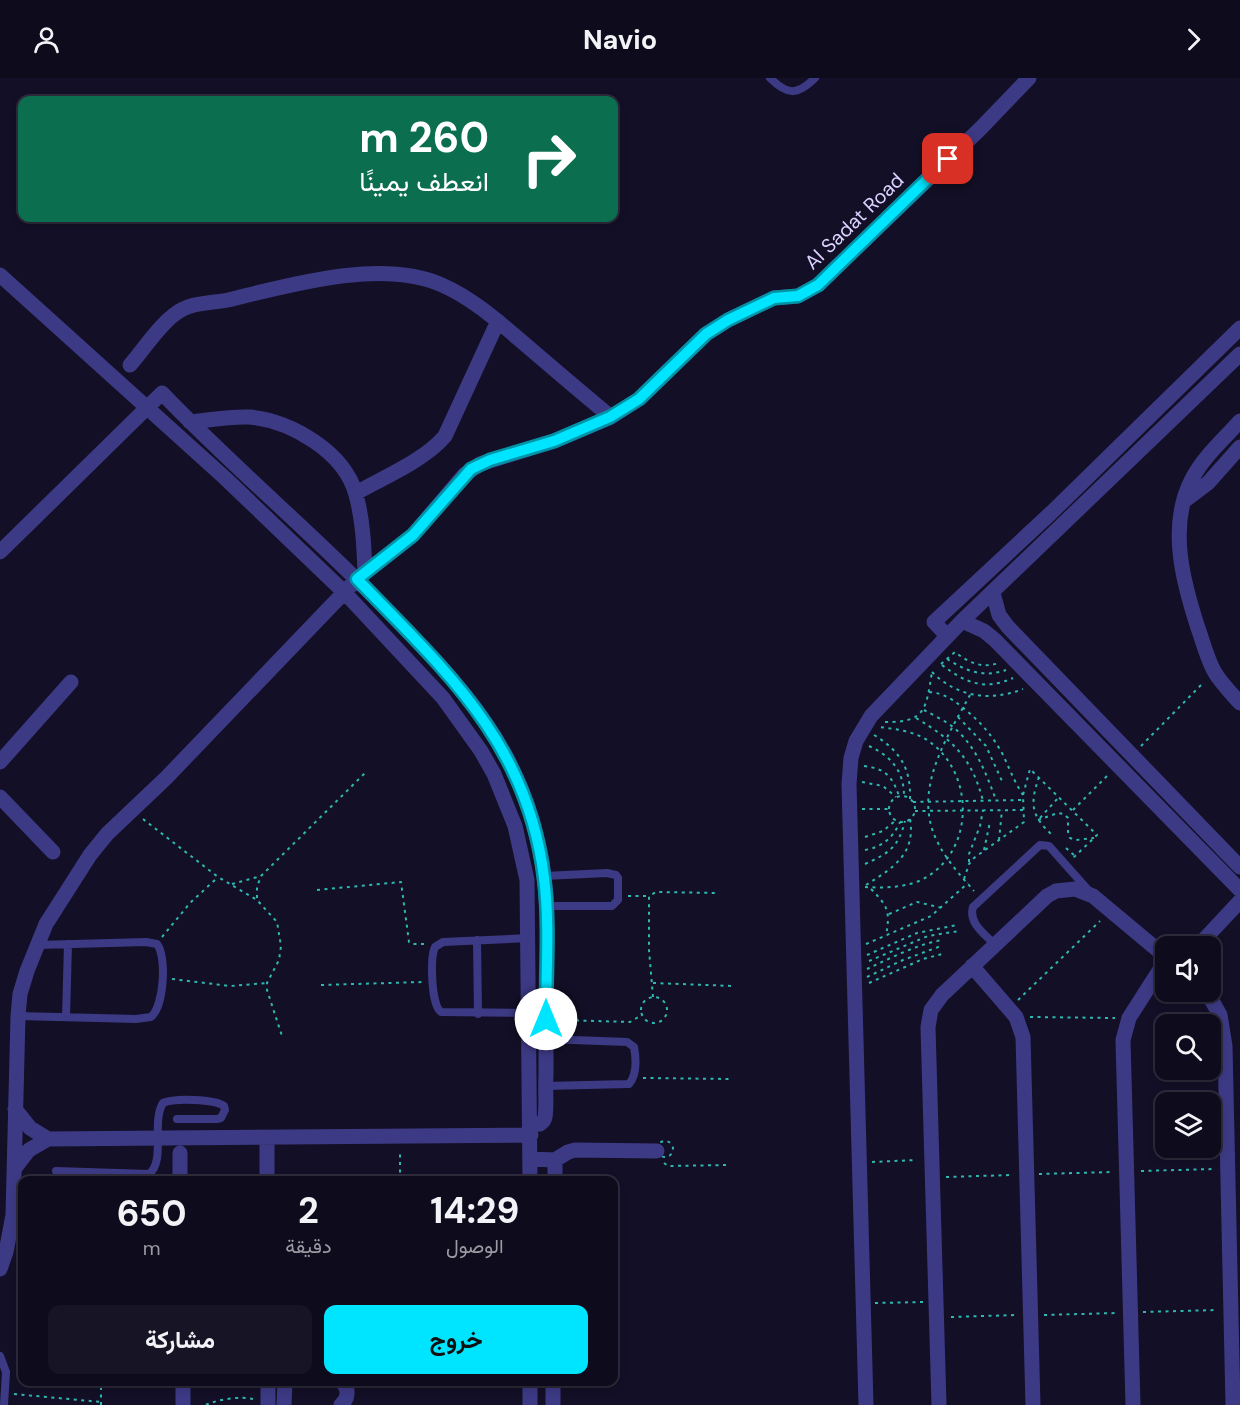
<!DOCTYPE html>
<html lang="ar">
<meta charset="utf-8">
<style>
body{margin:0;font-family:"DM Sans",Vazirmatn,sans-serif;background:#171425;color:#f1f3f6;direction:rtl;height:100vh;display:flex;flex-direction:column;font-size:22px;white-space:nowrap}
*{box-sizing:border-box;margin:0}
p{font-size:20px;color:#9b9ba3}
.icon{flex:none;width:33px;height:33px;fill:none;stroke:currentColor;stroke-width:2;stroke-linecap:round;stroke-linejoin:round}
.map{position:relative;flex:1;overflow:hidden;direction:ltr}
.details{position:absolute;left:18px;top:1098px;width:600px;height:210px;display:flex;flex-direction:column;background:#0e0b1c;border-radius:12px;box-shadow:0 3px 9px #0003,0 0 0 2px #2e2b3b;direction:rtl}
.details>*{flex:none}
.hud{position:absolute;left:18px;top:18px;width:600px;height:126px;border-radius:12px;box-shadow:0 3px 9px #0003,0 0 0 2px #2e2b3b;direction:rtl;background:#0b6e4f;color:#fff;overflow:hidden}
.buttons{position:absolute;left:1155px;top:858px;display:grid;gap:12px}
.buttons a{display:grid;place-items:center;width:66px;height:66px;border-radius:12px;background:#0e0b1c;box-shadow:0 3px 9px #0003,0 0 0 2px #2e2b3b;font-size:30px}
.pin{position:absolute;display:grid;place-items:center;width:51px;height:51px;color:#fff;margin:-26px;border-radius:12px;box-shadow:0 3px 9px #0006}
.me{position:absolute;width:66px;margin:-33px;rotate:0deg;stroke-linejoin:round;filter:drop-shadow(0 0 4px #0008)}
.turn{display:flex;align-items:center;gap:21px;height:126px;padding:0 30px;font-size:27px}
.turn .icon{width:78px;height:78px;stroke-width:2.5}
.turn b{display:block;font-size:42px;line-height:51px}
.eta{display:flex;justify-content:space-evenly;align-items:center;height:102px;text-align:center}
.eta b{font-size:36px;font-weight:700;line-height:42px}
.cta{display:flex;gap:12px;margin-top:auto;padding:12px 30px}
.cta a{flex:1;height:69px;border-radius:12px;background:#00e5ff;color:#111;font-size:24px;font-weight:700;line-height:69px;text-align:center}
.cta a+a{background:#171425;color:#f1f3f6}
header{display:flex;justify-content:space-between;align-items:center;height:78px;padding:0 30px;background:#0e0b1c;font-size:27px;font-weight:700}
.map>svg:first-child{display:block}
</style>
<header><svg class="icon" aria-label="forward" viewBox="0 0 24 24"><path d="M9 5l7 7-7 7"/></svg>Navio<svg class="icon" aria-label="person" viewBox="0 0 24 24"><circle cx="12" cy="8" r="4"/><path d="M4 21q1-7 8-7t8 7"/></svg></header>
<div class="map">
<svg width="1240" height="1327" viewBox="0 0 1240 1327">
<rect width="100%" height="100%" fill="#130f26"/>
<g fill="none" stroke-linecap="round" stroke-linejoin="round">
<path stroke="#2fb8b0" stroke-width="2" stroke-dasharray="3 4.5" stroke-linecap="butt" d="M947,581c19,12 36,19 59,11
M941,586l14,-12c13,10 26,17 44,11
M942,587c24,18 42,26 71,13
M932,594c25,25 58,30 91,17
M929,614c14,1 23,7 33,15 18,14 32,30 42,50 6,13 11,26 19,38
M970,617c-24,44 -59,97 -32,148 9,18 23,33 36,48
M924,632c9,5 20,10 29,17 23,19 33,46 43,73
M958,639l28,29 16,35
M916,640c37,22 56,40 67,83
M885,644c42,1 41,-15 47,-50
M874,657c26,16 37,33 36,64
M869,668c22,10 35,25 35,50
M1141,668l63,-64
M864,688c22,3 28,10 35,30
M1039,699c-10,29 -7,39 14,59
M862,704l21,4 13,11
M889 731a13 13 0 1 1 26 0a13 13 0 1 1-26 0Z
M913,724l109,-2
M862,731h27
M1073,732l36,-36
M915,733l108,-1
M1040,740l18,-20
M143,741l75,58 39,23 20,22 4,24 -2,14 -12,23v7l15,46
M1038,742l20,-7 6,1 4,4v14l2,6 6,2 18,-2
M865,759l18,-6 13,-11
M999,762l3,-30
M1066,770l9,8
M865,772c17,-3 28,-12 35,-28
M984,772l6,-28
M969,784v-8l11,-28 3,-16
M865,786c24,-11 33,-16 40,-43
M964,801l5,-15 5,-6 50,-36 -1,-27 7,-26 67,66 -25,24
M232,806l29,-8
M866,807c27,-17 50,-31 44,-66
M865,809c18,1 36,1 54,-6 56,-25 58,-108 8,-141 -14,-9 -32,-11 -48,-13
M871,811c18,18 19,23 15,47
M317,812l84,-8 8,60 3,2h13
M628,818h21
M257,820v-11l4,-11 105,-104
M889,836l28,-12 25,6
M162,859l28,-34 27,-25
M866,866l65,-28 37,-33
M867,877l50,-22 40,-8
M869,883l59,-25 31,-5
M867,891c24,-11 50,-25 76,-29
M867,899l36,-17 38,-14
M172,901l58,7 37,-3
M653,905l80,3
M869,905l54,-24 19,-5
M321,907l102,-3
M653,919l-4,-47v-54l7,-4 63,1
M641 932a13 13 0 1 1 26 0a13 13 0 1 1-26 0Z
M1018,922l82,-79
M1030,939l85,1
M561,942l69,2 12,-7
M643,1000l88,1
M657 1071a8 8 0 1 1 16 0a8 8 0 1 1-16 0Z
M872,1084l45,-2
M664,1085l4,3 62,-1
M1141,1093l72,-2
M1039,1096l75,-2
M946,1099l66,-2
M400,1102v-30
M875,1225l49,-1
M1143,1234l75,-2
M1044,1237l72,-2
M951,1239l66,-2
M14,1316l87,8
M101,1327v-23
M206,1327c12,-6 35,-9 47,-6"/>
<path stroke="#3d3a85" stroke-width="8" d="M770,0c17,17 27,18 45,0
M544,798l63,-3 9,2 2,3v22l-6,6h-65
M529,860l-86,4 -8,5c-5,11 -4,58 6,65l89,1
M477,862l1,74
M995,867c-10,-11 -27,-22 -22,-38l67,-62 9,1 40,45
M18,938l118,3 15,-2c13,-11 16,-60 6,-73l-11,-2 -109,3
M66,939l2,-73
M545,1008l84,-2c8,-9 7,-26 5,-37l-7,-5 -81,-3
M56,1093l93,3c17,-13 2,-52 14,-71 11,-5 52,-4 61,3l1,4 -4,8 -4,1h-40
M0,1278l6,16 -2,33"/>
<path stroke="#3d3a85" stroke-width="15" d="M0,197l225,203 120,115 98,105 38,53 13,23 21,52 12,54 3,300
M130,287c14,-16 34,-47 53,-56 13,-7 31,-6 45,-9 62,-15 153,-42 214,-15 32,14 59,39 85,61 28,24 56,48 84,71
M1240,343c-17,19 -38,37 -49,60 -23,46 -8,101 7,147 5,14 9,30 16,43 6,11 17,22 26,32
M190,344c20,-2 40,-6 60,-5 41,4 95,35 106,78 7,25 8,52 9,77
M356,415c28,-16 69,-33 89,-57l53,-115
M1184,423l24,-18 32,-36
M0,474l162,-159c71,74 150,140 221,213 73,75 133,134 156,240 12,53 7,108 7,162 0,23 0,46 0,68 -1,13 1,28 -1,41 -1,5 -2,4 -5,7l-9,1
M993,515l6,22 9,12 232,240
M962,543l22,10 11,9 245,250
M947,558l-13,-14 118,-110 188,-184
M0,684l71,-80
M0,719l53,55
M1198,868l42,-45
M972,888l44,51 7,20 10,368
M1207,914l13,23 5,31 8,359
M15,1031l15,19 18,11 483,-4
M180,1075v27
M530,1081l25,1 13,-8 7,-2 82,1
M15,1090l14,-18 19,-11
M267,1102v-42
M555,1102v-20
M0,1191l6,-17 7,-37 5,-199 2,-22 7,-23 19,-47 44,-69 17,-21 59,-56 191,-199 56,-44 51,-60 16,-11 74,-23 57,-24 28,-18 67,-65 22,-14 46,-22 24,-2 20,-11 163,-157 48,-50
M183,1304v23
M268,1304v23
M284,1327l1,-23
M341,1327c8,-7 8,-16 1,-23
M530,1327v-23
M553,1327v-23
M866,1327l-17,-621 2,-26 5,-17 15,-25 91,-95 278,-267
M939,1327l-11,-378 3,-17 11,-15 105,-99 9,-5 19,-2 18,7 73,61
M1133,1327l-10,-365 6,-22 37,-58"/>
</g>
<g fill="none" stroke-linecap="round" stroke-linejoin="round">
<defs>
<path id="route" d="M546,941c0,-47 4,-95 -2,-141 -16,-135 -99,-208 -187,-299l56,-44 58,-66 19,-9 64,-19 56,-24 29,-18 67,-65 22,-14 46,-22 24,-2 20,-11 130,-126"/>
</defs>
<use href="#route" stroke="#0095a6" stroke-width="15"/>
<use href="#route" stroke="#00e5ff" stroke-width="10"/>
</g>
<g text-anchor="middle" dominant-baseline="central" stroke-width="5" stroke-linejoin="round" paint-order="stroke">
<g font-size="20" fill="#d9d4ff" stroke="#130f26">
<text transform="translate(854 143) rotate(-44)">Al Sadat Road</text>
</g>
</g>
</svg>
<div class="buttons">
<a><svg class="icon" aria-label="sound" viewBox="0 0 24 24"><path d="M4 9h4l5-4v14l-5-4H4zM17 9q2 3 0 6"/></svg></a>
<a><svg class="icon" aria-label="search" viewBox="0 0 24 24"><circle cx="10" cy="10" r="6"/><path d="M15 15l6 6"/></svg></a>
<a><svg class="icon" aria-label="layers" viewBox="0 0 24 24"><path d="M12 4l9 5-9 5-9-5zM3 14l9 5 9-5"/></svg></a>
</div>
<div class="pin" style="left:948px;top:81px;background:#d93025"><svg class="icon" aria-label="arrive" viewBox="0 0 24 24"><path d="M6 21V4h12l-3 4 3 4H6"/></svg></div>
<svg class="me" style="left:546px;top:941px" viewBox="-20 -20 40 40"><circle r="19" fill="#fff"/><path d="M0-13L10 11 0 6-10 11z" fill="#00e5ff"/></svg>
<div class="hud">
<div class="turn"><svg class="icon" aria-label="right" viewBox="0 0 24 24"><path d="M7 20v-9h11M14 6l5 5-5 5"/></svg><div><b>260 m</b>انعطف يمينًا</div></div>
</div>
<section class="details">
<div class="eta">
<div><b>14:29</b><p>الوصول</p></div>
<div><b>2</b><p>دقيقة</p></div>
<div><b>650</b><p>m</p></div>
</div>
<div class="cta"><a>خروج</a><a>مشاركة</a></div>
</section>
</div>
